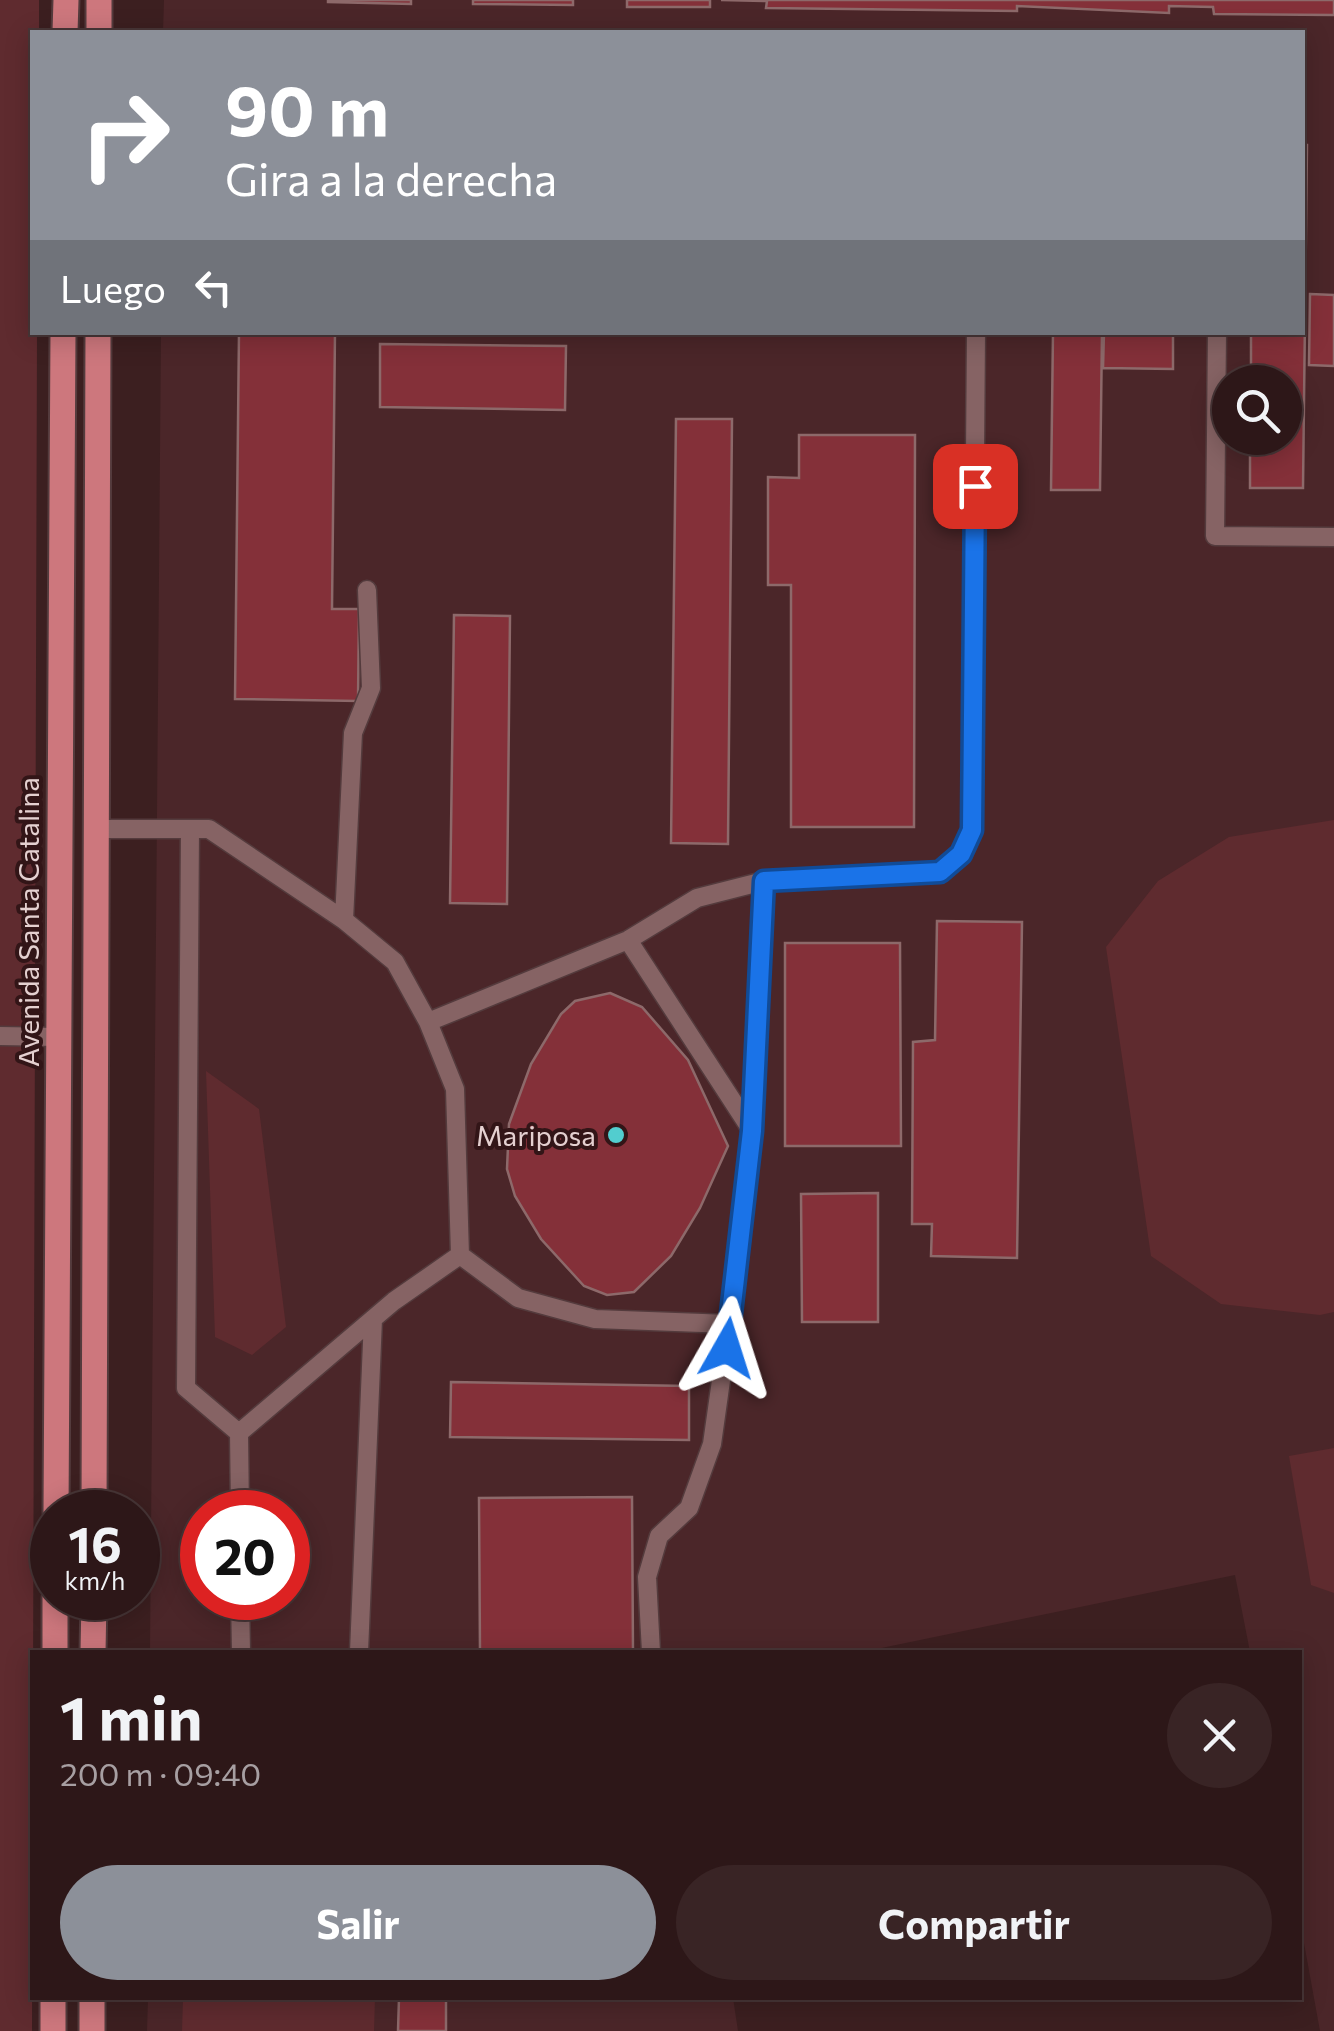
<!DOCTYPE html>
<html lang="es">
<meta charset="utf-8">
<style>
body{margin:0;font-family:Commissioner,sans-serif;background:#392425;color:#f1f3f6;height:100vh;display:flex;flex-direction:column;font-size:38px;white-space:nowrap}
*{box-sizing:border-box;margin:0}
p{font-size:32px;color:#a79fa2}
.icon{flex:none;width:55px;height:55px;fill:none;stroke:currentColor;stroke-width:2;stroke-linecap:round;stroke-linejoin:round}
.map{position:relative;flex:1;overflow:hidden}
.details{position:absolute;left:30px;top:1650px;width:1272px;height:350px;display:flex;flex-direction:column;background:#2d1718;border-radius:0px;box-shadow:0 5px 25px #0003,0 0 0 2px #483637}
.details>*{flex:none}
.top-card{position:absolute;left:30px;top:30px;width:1275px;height:305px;border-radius:0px;box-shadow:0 5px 25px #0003,0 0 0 2px #483637;background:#8c9099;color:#fff;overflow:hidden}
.buttons{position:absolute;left:1212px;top:365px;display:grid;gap:20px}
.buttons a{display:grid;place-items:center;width:90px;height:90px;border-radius:50%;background:#2d1718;box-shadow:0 5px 25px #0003,0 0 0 2px #483637;font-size:50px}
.speed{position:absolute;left:30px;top:1490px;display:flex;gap:20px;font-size:50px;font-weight:700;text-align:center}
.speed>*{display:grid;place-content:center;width:130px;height:130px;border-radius:50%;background:#2d1718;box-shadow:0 5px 25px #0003,0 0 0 2px #483637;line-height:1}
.speed small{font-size:25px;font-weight:400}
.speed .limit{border:15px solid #d22;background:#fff;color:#111}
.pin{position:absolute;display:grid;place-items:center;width:85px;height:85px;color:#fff;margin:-42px;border-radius:20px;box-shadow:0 5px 15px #0006}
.me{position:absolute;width:110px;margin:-55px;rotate:6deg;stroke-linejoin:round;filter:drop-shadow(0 0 8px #0008)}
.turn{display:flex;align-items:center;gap:35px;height:210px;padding:0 30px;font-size:45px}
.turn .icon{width:130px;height:130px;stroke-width:2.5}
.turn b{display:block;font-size:70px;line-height:85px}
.then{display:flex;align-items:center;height:95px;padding:0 30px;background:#0003;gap:20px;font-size:38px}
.round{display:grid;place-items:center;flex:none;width:105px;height:105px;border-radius:52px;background:#392425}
.summary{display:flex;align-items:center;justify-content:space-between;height:170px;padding:0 30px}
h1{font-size:60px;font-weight:700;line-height:75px}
.cta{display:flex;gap:20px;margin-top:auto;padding:20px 30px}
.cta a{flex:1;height:115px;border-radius:60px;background:#8c9099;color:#fff;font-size:40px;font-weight:700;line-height:115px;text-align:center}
.cta a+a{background:#392425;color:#f1f3f6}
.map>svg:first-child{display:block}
</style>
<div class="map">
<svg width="1334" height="2031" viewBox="0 0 1334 2031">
<rect width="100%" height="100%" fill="#3c1f20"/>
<path fill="#4b2629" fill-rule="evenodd" d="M164,0h1170v2031h-14l-20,-110v-269h-50l-15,-77 -373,77h-712l11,-1319 1141,-1v-300h-1139zM1230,382h55v56h-55zM202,1512h86v86h-86z
M148,1998h585l5,33h-591z"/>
<path fill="#5f2b2f" d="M0,0h39v32h-7v300l5,1 -5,1698h-32z
M1334,820v492l-14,3 -99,-11 -70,-48 -45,-309 52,-66 71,-44z
M206,1071l53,38 27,218 -34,28 -37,-18z
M1334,1448v145l-23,-8 -22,-129z
M183,1998h192l-1,33h-192z"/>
<path fill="#843039" stroke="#8d696a" stroke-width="2.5" d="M328,0h83v4l-83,-2z
M473,0h100v5l-100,-1z
M627,0h83v7h-83z
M721,0h613v15l-120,-1 -1,-7 -44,-1v7l-152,-7v5l-251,-3 1,-7z
M1302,145h5l-4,343h-53v-50h35v-56h-34v-50h51z
M1310,294l24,1v71l-25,-1z
M239,332h96l-3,277h27l-1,92 -123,-2z
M1053,332h49l-2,158h-49z
M1104,332h69v37l-70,-1z
M380,344l186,2 -1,64 -185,-3z
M676,419h56l-4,425 -57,-1z
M799,435h116l-1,392h-123v-242h-23v-108l31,1z
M454,615l56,1 -3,288 -57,-1z
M937,921l85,1 -5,336 -86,-2 1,-32h-20l1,-182 22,-2z
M785,943h115l1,203h-116z
M610,993l32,14 46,53 40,86 -28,62 -29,48 -37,36 -27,3 -23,-9 -43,-47 -26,-43 -8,-27 2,-45 22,-60 30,-50 14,-13z
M878,1193v129h-76l-1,-128z
M451,1382l238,4v54l-239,-3z
M632,1497l1,155h-153l-1,-154z
M399,1998h47v33h-48z"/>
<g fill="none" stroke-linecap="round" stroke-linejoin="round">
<defs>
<path id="lane" d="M1217,332l-2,204 119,1
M96,829h113l135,91 51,42 33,60 27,67 5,166 -66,46 -155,132 -53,-45 4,-559
M344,920l9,-187 18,-45 -4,-98
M628,940l124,191
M428,1022l200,-82 69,-42 67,-17 176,-9 21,-18 11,-24 4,-498
M0,1036l57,1
M460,1255l58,43 77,21 134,5 23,-193 12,-250
M239,1433l1,79
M240,1598l1,54
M359,1652l14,-333
M651,1652l-4,-75 12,-41 30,-28 23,-64 17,-120"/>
<path id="primary" d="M65,32l1,-32
M99,32v-32
M56,1512l7,-1180
M94,1512l4,-1180
M55,1652v-54
M93,1652l1,-54
M53,2031v-33
M92,2031v-33"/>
</defs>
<use href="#lane" stroke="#543b3d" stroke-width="21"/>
<use href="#primary" stroke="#543b3d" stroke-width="29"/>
<use href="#lane" stroke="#866364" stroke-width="18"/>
<use href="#primary" stroke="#cd777d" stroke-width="25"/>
</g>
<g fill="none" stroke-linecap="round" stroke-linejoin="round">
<defs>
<path id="route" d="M727,1348l25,-217 12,-250 176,-9 21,-18 11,-24 3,-344"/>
</defs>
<use href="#route" stroke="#114b97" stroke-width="25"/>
<use href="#route" stroke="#1a73e8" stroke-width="18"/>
</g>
<circle fill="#52cdcf" stroke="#321517" stroke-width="4" cx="616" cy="1135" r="10"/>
<g text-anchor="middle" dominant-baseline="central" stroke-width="8" stroke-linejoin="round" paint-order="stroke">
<g font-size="28" fill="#e4d0d0" stroke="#321517">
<text transform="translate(28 922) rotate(-90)">Avenida Santa Catalina</text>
</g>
<g font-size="28" fill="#e4d0d0" stroke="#321517" text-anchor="end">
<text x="596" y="1135">Mariposa</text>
</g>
</g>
</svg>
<div class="buttons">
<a><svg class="icon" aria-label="search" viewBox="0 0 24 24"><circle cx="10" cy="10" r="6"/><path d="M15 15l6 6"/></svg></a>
</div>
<div class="speed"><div>16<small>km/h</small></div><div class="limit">20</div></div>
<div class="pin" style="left:975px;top:486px;background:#d93025"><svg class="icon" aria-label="arrive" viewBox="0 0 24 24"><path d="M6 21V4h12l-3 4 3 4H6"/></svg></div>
<svg class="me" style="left:727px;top:1348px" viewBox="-20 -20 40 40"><path d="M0-17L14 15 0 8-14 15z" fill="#1a73e8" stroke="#fff" stroke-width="4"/></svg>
<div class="top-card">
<div class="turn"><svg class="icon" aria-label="right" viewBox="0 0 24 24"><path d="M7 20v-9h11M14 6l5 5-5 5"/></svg><div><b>90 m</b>Gira a la derecha</div></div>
<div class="then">Luego<svg class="icon" aria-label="left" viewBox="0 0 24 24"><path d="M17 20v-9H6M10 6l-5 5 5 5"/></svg></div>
</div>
<section class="details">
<div class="summary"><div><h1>1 min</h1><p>200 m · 09:40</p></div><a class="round"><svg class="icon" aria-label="close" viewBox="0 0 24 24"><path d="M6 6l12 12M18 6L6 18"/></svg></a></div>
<div class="cta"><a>Salir</a><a>Compartir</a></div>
</section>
</div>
